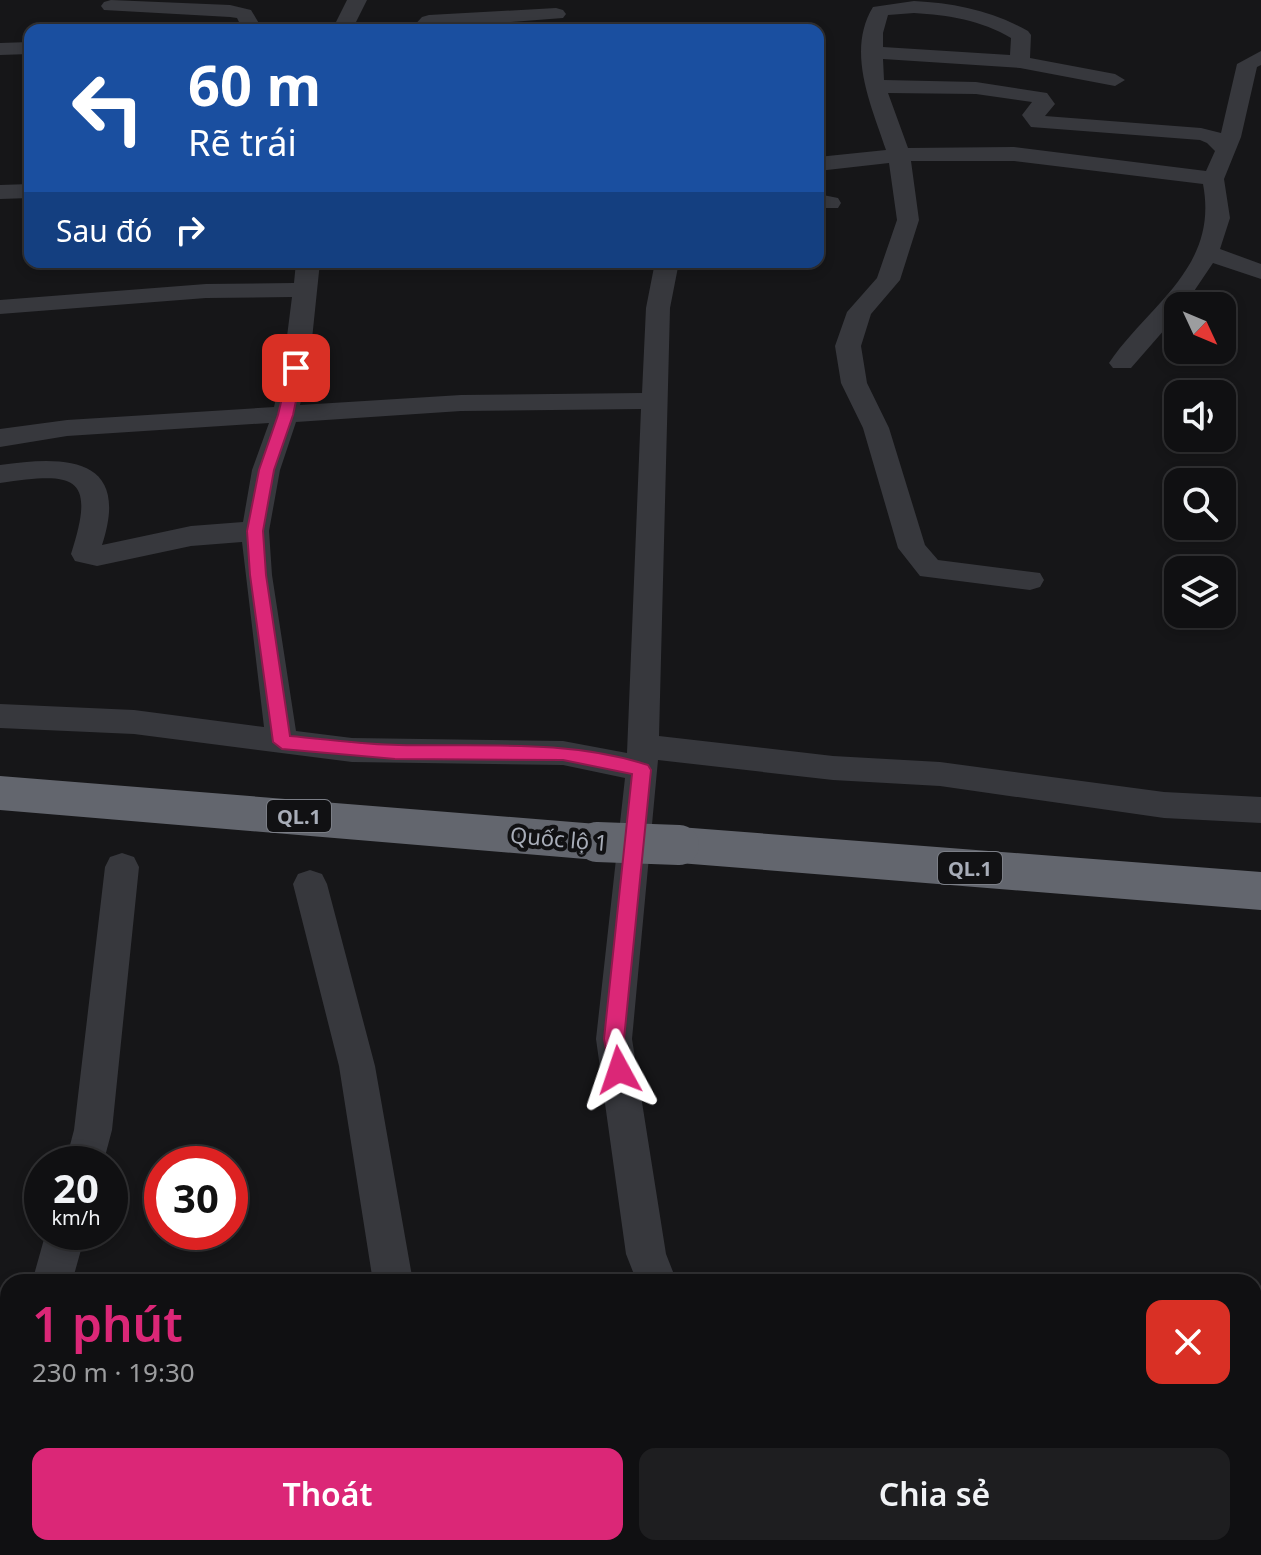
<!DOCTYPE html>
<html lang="vi">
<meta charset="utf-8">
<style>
body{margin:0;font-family:"Noto Sans",sans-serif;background:#1e1e20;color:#f1f3f6;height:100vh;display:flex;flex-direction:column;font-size:30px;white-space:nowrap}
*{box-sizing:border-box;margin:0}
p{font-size:26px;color:#9c9d9f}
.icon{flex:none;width:44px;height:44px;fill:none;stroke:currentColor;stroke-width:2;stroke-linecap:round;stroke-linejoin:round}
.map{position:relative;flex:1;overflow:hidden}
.details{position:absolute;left:0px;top:1274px;width:1262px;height:282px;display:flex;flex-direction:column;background:#101012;border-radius:24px 24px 0 0;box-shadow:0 4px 12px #0003,0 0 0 2px #303032}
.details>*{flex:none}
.hud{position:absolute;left:24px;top:24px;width:800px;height:244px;border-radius:16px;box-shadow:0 4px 12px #0003,0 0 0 2px #303032;background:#1a4fa0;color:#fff;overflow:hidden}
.needle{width:52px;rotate:134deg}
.tools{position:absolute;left:1164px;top:292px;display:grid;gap:16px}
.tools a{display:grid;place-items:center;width:72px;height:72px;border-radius:16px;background:#101012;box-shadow:0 4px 12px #0003,0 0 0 2px #303032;font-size:40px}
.speed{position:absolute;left:24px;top:1146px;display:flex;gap:16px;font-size:40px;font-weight:700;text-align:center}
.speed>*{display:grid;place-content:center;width:104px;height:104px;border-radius:50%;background:#101012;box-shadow:0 4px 12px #0003,0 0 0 2px #303032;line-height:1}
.speed small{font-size:20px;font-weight:400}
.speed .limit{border:12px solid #d22;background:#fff;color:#111}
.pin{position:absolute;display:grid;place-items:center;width:68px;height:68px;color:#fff;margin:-34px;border-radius:16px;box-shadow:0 4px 12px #0006}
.me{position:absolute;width:88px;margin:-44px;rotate:355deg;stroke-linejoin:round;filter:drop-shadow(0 0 6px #0008)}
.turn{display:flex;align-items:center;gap:28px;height:168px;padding:0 32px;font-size:36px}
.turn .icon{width:104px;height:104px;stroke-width:2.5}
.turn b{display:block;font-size:56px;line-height:68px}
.then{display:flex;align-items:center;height:76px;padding:0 32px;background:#0003;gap:16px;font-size:30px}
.round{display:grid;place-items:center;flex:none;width:84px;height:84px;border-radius:16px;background:#1e1e20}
.headline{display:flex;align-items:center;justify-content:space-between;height:136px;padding:0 32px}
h1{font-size:48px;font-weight:600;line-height:60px;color:#db2777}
.cta{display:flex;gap:16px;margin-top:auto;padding:16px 32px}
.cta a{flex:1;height:92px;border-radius:16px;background:#db2777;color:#fff;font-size:32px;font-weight:600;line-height:92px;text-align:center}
.cta a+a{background:#1e1e20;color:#f1f3f6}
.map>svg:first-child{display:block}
</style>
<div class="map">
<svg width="1261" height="1555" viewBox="0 0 1261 1555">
<rect width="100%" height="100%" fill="#161618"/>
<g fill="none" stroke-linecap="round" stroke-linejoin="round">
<path fill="#37383d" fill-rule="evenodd" d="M111,0l119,5 21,5 12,20h-20l-6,-12 -7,-1 -126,-7 -3,-4 3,-4z
M347,0h20l-15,30h-20z
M914,1c40,2 79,10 114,30l3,4 -1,23 85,16 10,6 -10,6 -95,-18 -137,-9 1,21 92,2 71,11 8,11 -10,12 156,12 20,5 16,-69 24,-13v14l-4,2 -16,70 -17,42 6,39 -10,31 41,15v15l-48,-16 -29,43h-6v8l-6,7 -41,47h-18l-4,-5c40,-59 110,-95 94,-179l-189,-23h-103l8,59 -19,60 -29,34 -10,32 6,37 22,45 36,117 13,15 102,13 4,7 -4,7 -10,3 -110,-14 -22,-28 -35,-120 -22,-45 -6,-37 12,-34 30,-34 20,-58 -8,-57 -71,8v-14l68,-7c-15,-45 -40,-99 -13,-143zM914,13c34,2 67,7 97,25l-1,17 -127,-8v-14l5,-18zM888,93l88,1 56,8 -10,13 9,12 169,13 7,3 8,8 -9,20 -192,-24 -106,1z
M556,8l7,2 3,4 -3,4 -153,12 12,-13 7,-2z
M30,42v12l-30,1v-12z
M30,184v14l-30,1v-14z
M818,194l20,4 3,5 -3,5h-20z
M296,262h24l-11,106 -9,37 161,-10 181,-2 4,-85 9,-46h24l-9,46 -11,428 174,20 107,6 224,30 97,5v26l-97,-5 -224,-32 -107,-6 -175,-20 -26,279 34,215 11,28h-40l-11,-28 -30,-215 29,-261 -62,-13 -211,-3 -218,-28 -134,-6v-24l134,6 130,17 -22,-185 -51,4 -94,20 -22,-5 -4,-7c26,-80 3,-82 -71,-71v-18c67,-10 131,-8 102,80l89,-19 52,-4 9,-52 17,-47 -202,13 -67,11v-18l67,-9 207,-13 9,-39 9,-71 -86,1 -206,16v-14l206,-16 88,-1zM641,409l-14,344 -64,-12 -211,-3 -56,-7 -24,-156 -3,-44 11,-61 16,-48 165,-11z
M122,853l12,4 5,10 -27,263 -9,34h-38l9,-34 31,-263 5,-10z
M310,870l12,4 5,10 48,182 38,216h-40l-34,-216 -46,-182 5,-10z
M46,1232h40l-14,50h-40z
M8,1423v99l-8,1v-97z
M222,1548h44l1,7h-44z
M478,1548h45l3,7h-45z
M748,1548h45l3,7h-45z"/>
<path fill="#63666e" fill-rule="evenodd" d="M0,776l597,48 16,5 7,13 -7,13 -16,5 -597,-50z
M679,827l582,45v38l-582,-47 -16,-5 -7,-13 7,-13z"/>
<path stroke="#63666e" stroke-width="40" d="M597,842l82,3"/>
</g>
<path fill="#db2777" stroke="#8e194d" stroke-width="2" d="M296,364l7,4 -10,47 -19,55 -11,61 3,44 24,161c36,3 73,9 109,9 84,2 168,-6 249,20l3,5 -27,269 5,31 -3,6 -7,3 -8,-3 -7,-37 28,-265 -69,-14 -168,-1 -113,-10 -9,-7 -23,-167 -3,-44 12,-61 19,-55 11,-47z"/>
<g text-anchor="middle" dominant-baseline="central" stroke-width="8" stroke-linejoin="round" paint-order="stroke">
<g fill="#111113" stroke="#7b7e86" stroke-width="2">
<rect x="267" y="800" width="64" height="32" rx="6"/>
<rect x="938" y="852" width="64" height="32" rx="6"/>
</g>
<g font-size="20" font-weight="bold" fill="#a8adb8">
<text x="299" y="816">QL.1</text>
<text x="970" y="868">QL.1</text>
</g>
<g font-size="22" fill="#a8adb8" stroke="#111113">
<text transform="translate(559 838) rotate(5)">Quốc lộ 1</text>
</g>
</g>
</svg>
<div class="tools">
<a><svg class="needle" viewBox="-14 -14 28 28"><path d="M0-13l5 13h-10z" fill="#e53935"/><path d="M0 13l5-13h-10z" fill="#9c9d9f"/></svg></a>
<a><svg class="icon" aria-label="sound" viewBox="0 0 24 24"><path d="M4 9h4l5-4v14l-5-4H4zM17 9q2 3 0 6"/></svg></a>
<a><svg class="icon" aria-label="search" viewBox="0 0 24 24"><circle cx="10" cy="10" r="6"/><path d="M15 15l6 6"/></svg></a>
<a><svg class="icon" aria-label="layers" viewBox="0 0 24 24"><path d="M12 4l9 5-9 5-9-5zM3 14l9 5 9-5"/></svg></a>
</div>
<div class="speed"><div>20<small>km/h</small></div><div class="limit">30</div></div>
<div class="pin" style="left:296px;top:368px;background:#d93025"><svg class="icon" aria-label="arrive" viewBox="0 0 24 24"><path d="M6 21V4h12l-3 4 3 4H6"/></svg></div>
<svg class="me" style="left:619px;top:1070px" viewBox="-20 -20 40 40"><path d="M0-17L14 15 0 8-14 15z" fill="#db2777" stroke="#fff" stroke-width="4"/></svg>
<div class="hud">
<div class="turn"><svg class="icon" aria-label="left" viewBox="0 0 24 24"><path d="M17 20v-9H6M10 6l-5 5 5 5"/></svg><div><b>60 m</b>Rẽ trái</div></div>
<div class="then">Sau đó<svg class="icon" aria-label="right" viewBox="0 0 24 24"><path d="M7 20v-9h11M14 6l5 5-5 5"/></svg></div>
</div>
<section class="details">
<div class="headline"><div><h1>1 phút</h1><p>230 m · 19:30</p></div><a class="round" style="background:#d93025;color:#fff"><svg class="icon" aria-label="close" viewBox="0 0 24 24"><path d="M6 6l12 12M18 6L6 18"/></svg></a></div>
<div class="cta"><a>Thoát</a><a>Chia sẻ</a></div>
</section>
</div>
